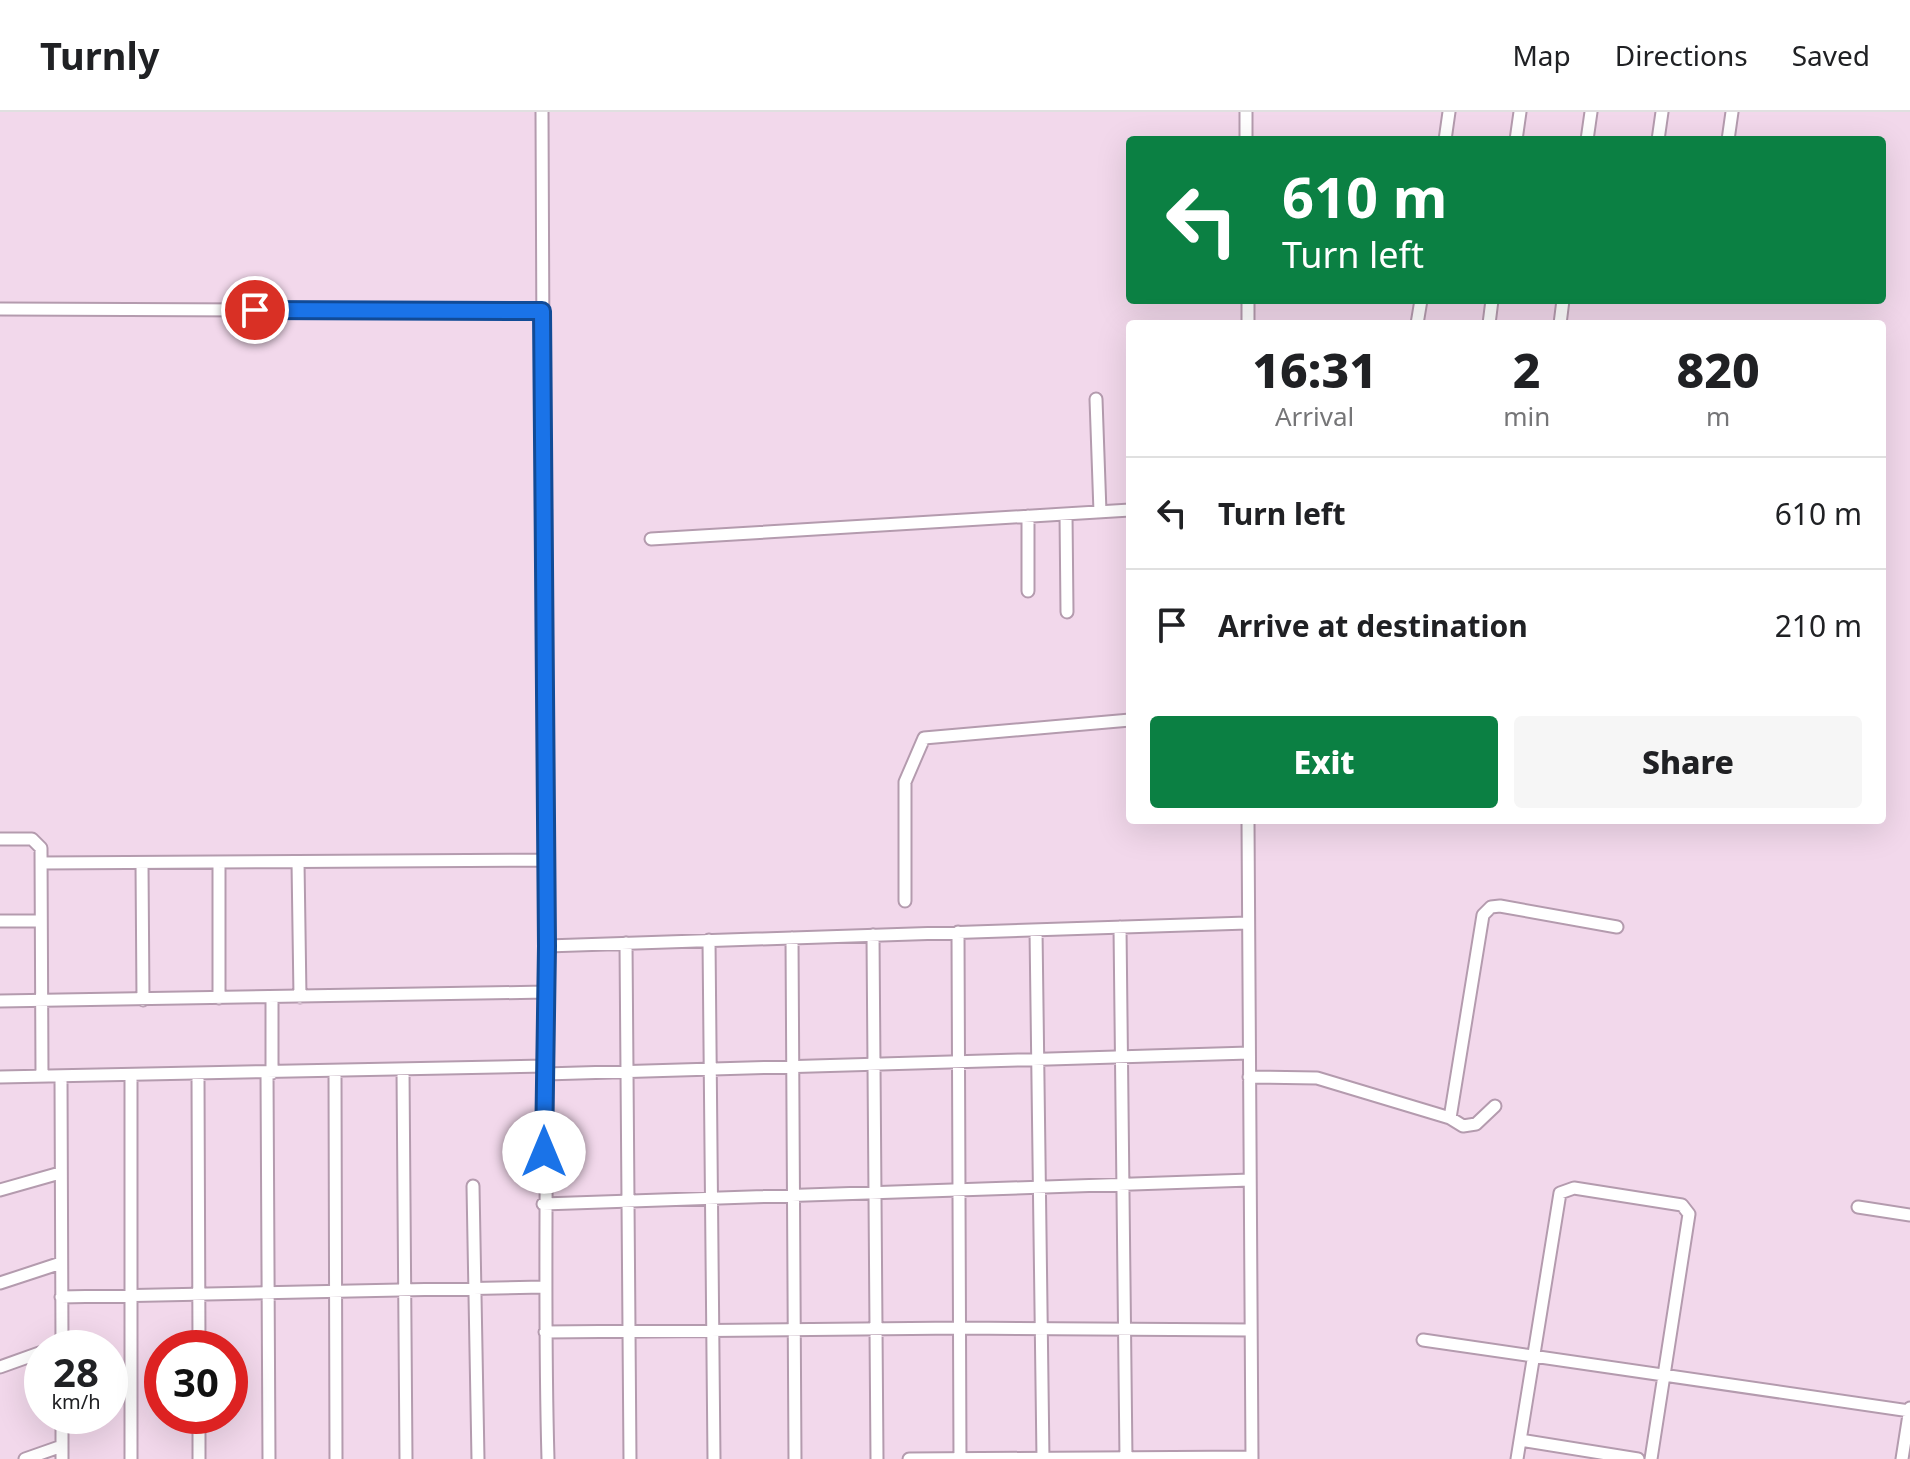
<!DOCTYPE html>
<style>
body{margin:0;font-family:"Noto Sans",sans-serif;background:#f6f6f6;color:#202124;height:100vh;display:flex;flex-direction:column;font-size:30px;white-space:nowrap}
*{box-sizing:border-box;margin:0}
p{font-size:26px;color:#757577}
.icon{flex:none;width:44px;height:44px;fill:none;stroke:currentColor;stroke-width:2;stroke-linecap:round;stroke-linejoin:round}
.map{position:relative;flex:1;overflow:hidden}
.details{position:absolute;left:1126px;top:208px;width:760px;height:504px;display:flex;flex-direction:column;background:#fff;border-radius:8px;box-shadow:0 8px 32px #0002}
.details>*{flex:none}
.banner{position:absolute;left:1126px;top:24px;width:760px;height:168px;border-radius:8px;box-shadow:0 8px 32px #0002;background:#0b8043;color:#fff;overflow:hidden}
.speed{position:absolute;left:24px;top:1218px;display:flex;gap:16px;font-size:40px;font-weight:700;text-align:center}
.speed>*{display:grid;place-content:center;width:104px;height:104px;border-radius:50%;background:#fff;box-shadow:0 8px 32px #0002;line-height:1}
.speed small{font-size:20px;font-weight:400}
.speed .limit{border:12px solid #d22;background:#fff;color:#111}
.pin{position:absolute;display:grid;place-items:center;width:68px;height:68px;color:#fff;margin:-34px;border:4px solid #fff;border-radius:50%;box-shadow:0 2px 8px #0007}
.me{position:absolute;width:88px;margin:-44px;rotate:0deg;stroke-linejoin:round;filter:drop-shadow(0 0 6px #0008)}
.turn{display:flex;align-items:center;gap:28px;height:168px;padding:0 24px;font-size:36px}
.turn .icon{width:104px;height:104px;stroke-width:2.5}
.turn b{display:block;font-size:56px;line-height:68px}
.eta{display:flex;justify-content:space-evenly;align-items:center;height:136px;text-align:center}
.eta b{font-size:48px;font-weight:800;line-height:56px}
.button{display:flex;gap:16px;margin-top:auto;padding:16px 24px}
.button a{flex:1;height:92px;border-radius:8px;background:#0b8043;color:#fff;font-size:32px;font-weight:800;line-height:92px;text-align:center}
.button a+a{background:#f6f6f6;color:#202124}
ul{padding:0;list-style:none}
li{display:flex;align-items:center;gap:24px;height:112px;padding:0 24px;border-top:2px solid #e0e0e0}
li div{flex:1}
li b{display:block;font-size:30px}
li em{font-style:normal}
header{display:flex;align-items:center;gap:48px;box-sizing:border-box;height:112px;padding:0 40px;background:#fff;border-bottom:2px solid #e0e0e0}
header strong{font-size:38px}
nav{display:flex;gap:44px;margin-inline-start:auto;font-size:28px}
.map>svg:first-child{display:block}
</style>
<header>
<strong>Turnly</strong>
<nav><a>Map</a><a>Directions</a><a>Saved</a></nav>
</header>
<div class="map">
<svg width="1910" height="1347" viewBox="0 0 1910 1347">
<rect width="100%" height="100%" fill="#f2d8eb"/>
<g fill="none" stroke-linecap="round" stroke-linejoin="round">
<defs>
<path id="minor" d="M542,0c0,278 3,555 5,833 1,171 -4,342 1,514
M1246,0v28
M1445,28l4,-28
M1516,28l4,-28
M1587,28l4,-28
M1658,28l4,-28
M1728,28l4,-28
M1248,188v24
M0,197l542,2
M1417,212l4,-24
M1489,212l3,-24
M1560,212l3,-24
M1096,287l4,113
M1066,402l1,98
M651,427l479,-29
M1028,479v-75
M1248,708l4,639
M0,727h32l9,9 1,228
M298,750l2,135
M41,751l504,-3
M142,752l1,136
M905,789v-119l19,-44 206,-18
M0,809h41
M1120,815l6,532
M1036,818l7,529
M958,820l2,527
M873,823l4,524
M792,826l3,521
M709,828l5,519
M626,831l4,516
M547,834l700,-23
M219,886v-135
M272,886v75
M0,889l546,-9
M403,958l3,389
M335,960l1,387
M267,961l2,386
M545,962l704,-21
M198,963l1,273
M61,964l1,272
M0,965l545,-11
M1249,965l68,1 133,40 13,8 13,-2 19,-18
M1450,1006l33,-203 8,-8 9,-1 117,21
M473,1074l5,273
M0,1078l60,-17
M543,1092l707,-24
M1858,1095l52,8
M0,1171l61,-20
M61,1185l482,-10
M545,1220l415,-4 291,2
M1423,1228l487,71
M0,1255l42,-15
M62,1304v43
M199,1304v43
M1520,1328l118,19
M25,1347l37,-13
M131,1347v-384
M909,1347l343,-2
M1517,1347l43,-266 14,-5 108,17 7,9 -38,245
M1902,1347l8,-51"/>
</defs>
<use href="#minor" stroke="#b49bae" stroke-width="15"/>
<use href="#minor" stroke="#fff" stroke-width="11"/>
</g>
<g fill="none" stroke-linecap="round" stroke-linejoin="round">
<defs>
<path id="route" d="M255,198l287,1 5,635 -3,206"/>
</defs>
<use href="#route" stroke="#114b97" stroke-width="20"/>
<use href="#route" stroke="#1a73e8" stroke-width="14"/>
</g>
</svg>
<div class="speed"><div>28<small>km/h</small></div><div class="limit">30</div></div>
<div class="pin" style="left:255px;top:198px;background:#d93025"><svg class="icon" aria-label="arrive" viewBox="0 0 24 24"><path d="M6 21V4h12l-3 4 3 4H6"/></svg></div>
<svg class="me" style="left:544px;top:1040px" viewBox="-20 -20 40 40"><circle r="19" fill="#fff"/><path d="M0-13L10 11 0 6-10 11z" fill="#1a73e8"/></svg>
<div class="banner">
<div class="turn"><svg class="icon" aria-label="left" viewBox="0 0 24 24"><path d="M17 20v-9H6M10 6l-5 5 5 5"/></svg><div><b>610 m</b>Turn left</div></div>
</div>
<section class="details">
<div class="eta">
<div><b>16:31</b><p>Arrival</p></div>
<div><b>2</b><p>min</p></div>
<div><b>820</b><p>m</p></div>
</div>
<ul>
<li><svg class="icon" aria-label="left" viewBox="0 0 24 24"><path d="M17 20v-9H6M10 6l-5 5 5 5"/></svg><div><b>Turn left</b></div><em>610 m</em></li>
<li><svg class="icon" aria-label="arrive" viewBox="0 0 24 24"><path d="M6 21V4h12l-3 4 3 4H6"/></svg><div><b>Arrive at destination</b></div><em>210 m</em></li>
</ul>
<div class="button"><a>Exit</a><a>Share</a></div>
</section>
</div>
